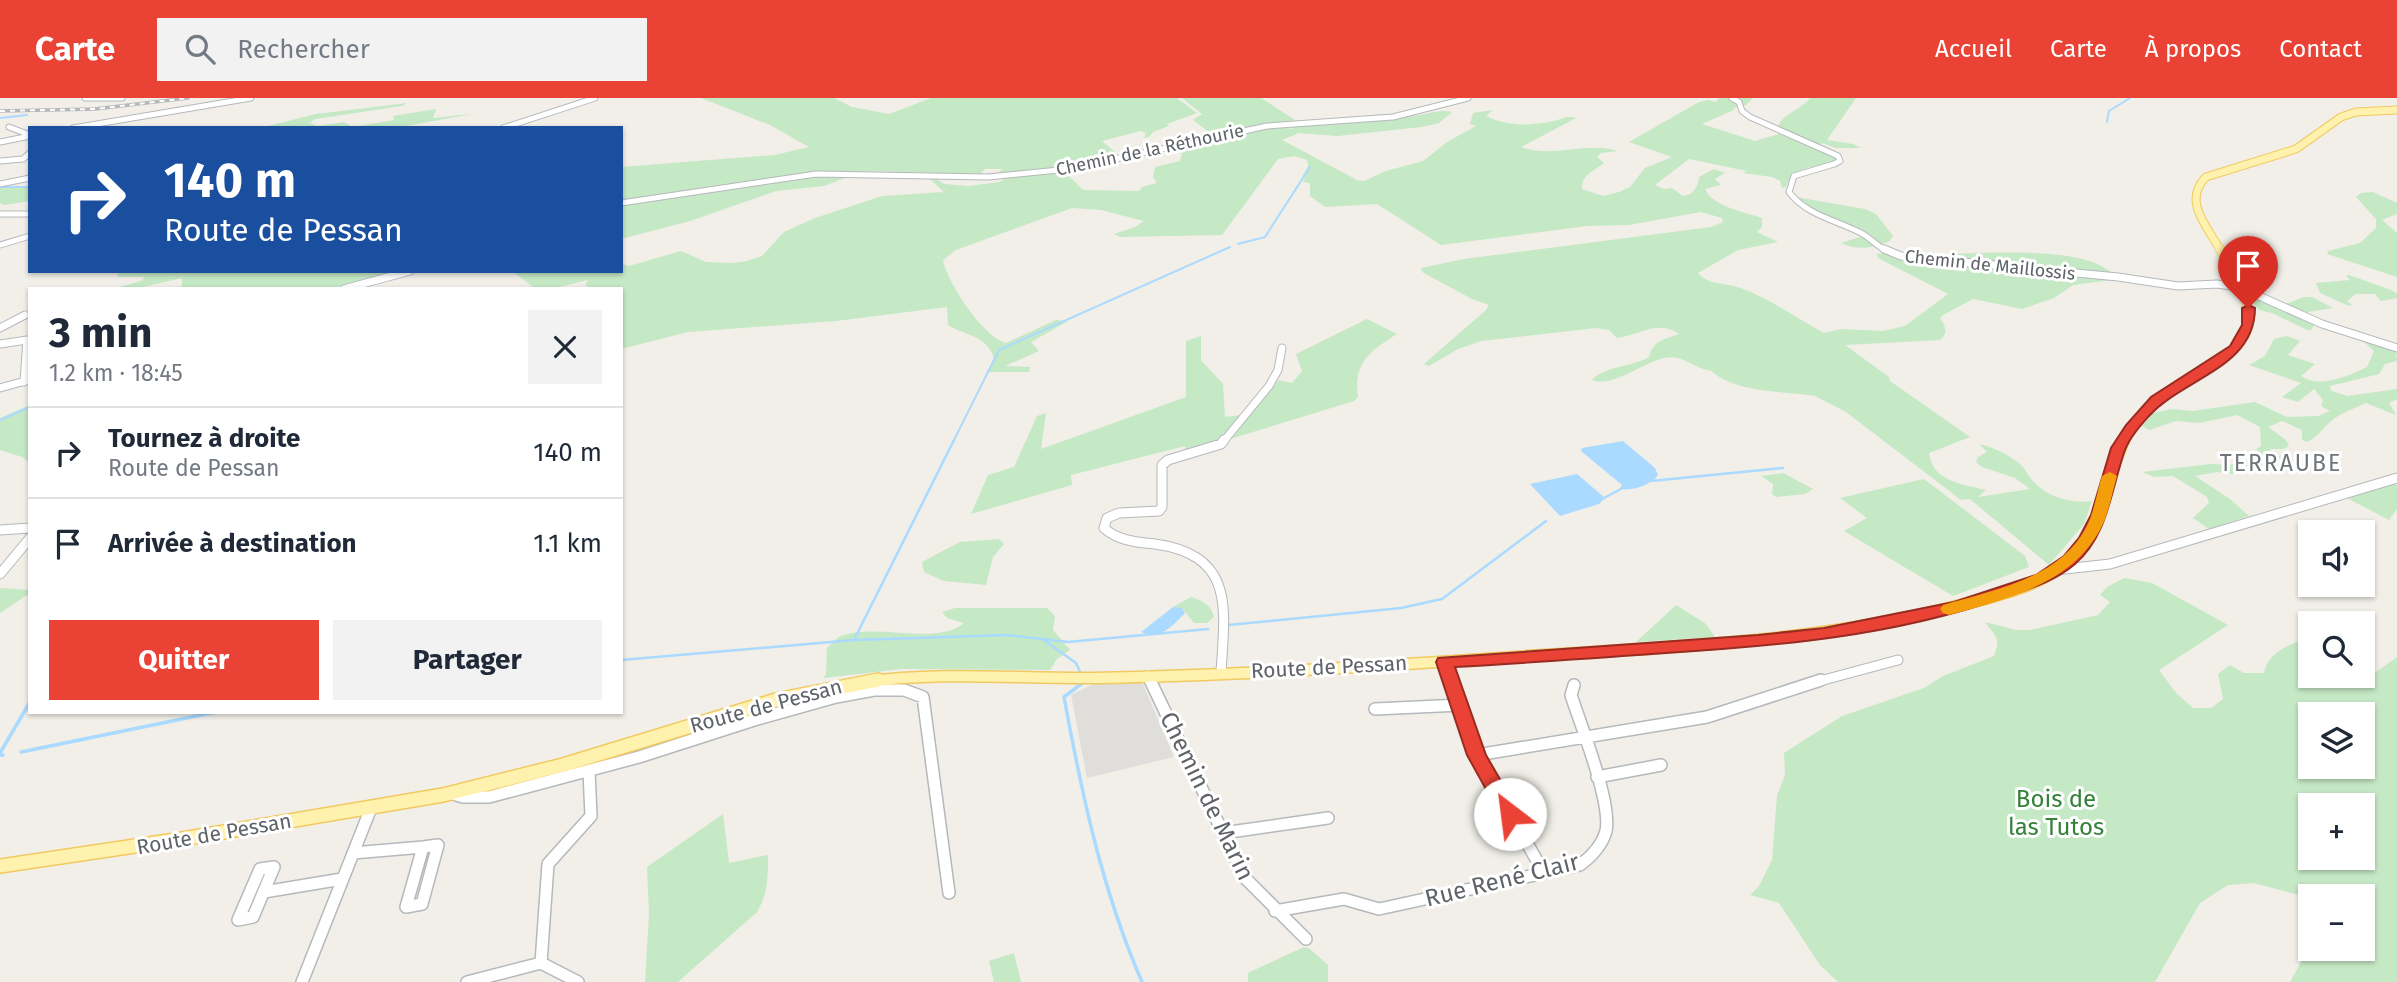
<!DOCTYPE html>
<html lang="fr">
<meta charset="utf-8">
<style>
body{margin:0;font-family:"Fira Sans",sans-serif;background:#f2f2f3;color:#1f2937;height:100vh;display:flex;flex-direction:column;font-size:26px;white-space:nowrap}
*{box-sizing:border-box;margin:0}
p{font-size:23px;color:#747a83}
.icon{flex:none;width:38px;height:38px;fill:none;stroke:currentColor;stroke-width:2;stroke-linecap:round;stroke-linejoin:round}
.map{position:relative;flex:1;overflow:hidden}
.panel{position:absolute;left:28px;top:189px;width:595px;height:427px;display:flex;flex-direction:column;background:#fff;border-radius:0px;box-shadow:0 2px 5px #0004}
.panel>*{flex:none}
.guide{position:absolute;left:28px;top:28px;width:595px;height:147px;border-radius:0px;box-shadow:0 2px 5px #0004;background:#1a4fa0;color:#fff;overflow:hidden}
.fabs{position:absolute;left:2298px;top:422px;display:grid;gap:14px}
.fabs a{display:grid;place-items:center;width:77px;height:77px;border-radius:0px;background:#fff;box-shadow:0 2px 5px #0004;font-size:35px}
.pin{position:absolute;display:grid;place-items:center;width:60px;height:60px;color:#fff;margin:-72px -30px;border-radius:50% 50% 50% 0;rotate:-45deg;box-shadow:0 0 7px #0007}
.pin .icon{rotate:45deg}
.me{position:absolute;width:77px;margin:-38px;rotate:330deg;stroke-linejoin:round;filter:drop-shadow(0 0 5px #0008)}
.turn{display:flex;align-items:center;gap:24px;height:147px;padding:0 21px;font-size:32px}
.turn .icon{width:91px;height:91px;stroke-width:2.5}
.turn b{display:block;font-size:49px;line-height:60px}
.round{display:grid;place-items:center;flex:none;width:74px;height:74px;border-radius:0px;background:#f2f2f3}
.head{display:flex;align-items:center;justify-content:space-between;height:119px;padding:0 21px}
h1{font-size:42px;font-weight:700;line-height:52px}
.cta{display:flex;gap:14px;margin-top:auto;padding:14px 21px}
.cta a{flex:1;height:80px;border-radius:0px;background:#ea4335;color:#fff;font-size:28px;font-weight:700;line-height:80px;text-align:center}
.cta a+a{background:#f2f2f3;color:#1f2937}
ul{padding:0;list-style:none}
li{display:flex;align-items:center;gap:21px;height:91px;padding:0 21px;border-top:2px solid #e0e1e3}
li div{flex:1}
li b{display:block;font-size:26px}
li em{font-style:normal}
header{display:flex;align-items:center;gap:42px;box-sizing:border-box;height:98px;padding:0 35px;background:#ea4335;color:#fff}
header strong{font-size:33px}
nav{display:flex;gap:38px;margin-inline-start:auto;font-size:24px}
.search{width:490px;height:63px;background:#f2f2f3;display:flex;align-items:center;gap:18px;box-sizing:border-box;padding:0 24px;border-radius:0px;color:#747a83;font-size:26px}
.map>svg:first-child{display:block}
</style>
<header>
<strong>Carte</strong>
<div class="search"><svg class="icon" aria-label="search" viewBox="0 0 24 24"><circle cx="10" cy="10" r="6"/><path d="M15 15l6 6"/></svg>Rechercher</div>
<nav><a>Accueil</a><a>Carte</a><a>À propos</a><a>Contact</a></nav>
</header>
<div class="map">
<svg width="2397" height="884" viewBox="0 0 2397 884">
<rect width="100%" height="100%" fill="#f1efe8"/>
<path fill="#e0deda" d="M1142,584l32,75 -87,21 -16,-83 22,-11z"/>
<path fill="#c5e8c5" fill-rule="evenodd" d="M701,0h133l18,9 37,7 42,-16h246l20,15 -30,11 2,2 -16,6 -4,5 -5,1 2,-5 -5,-2 -39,10 19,16 -30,8 -94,9 5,-5h-17l-5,5 -117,-3 -39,15 -48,5 -86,30 -69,18v-72l154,-12 34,-8 -39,-22z
M1182,0h79l34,22 -81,16 -21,-16 9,-6z
M1719,0h34l-7,7 -12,3v2l-32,14 53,17 24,-7 52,20 7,6c-21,9 -45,4 -52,27l-4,1 -2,-7 -8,-4 -29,-4 4,-2 -58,-12 -34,26 9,4 8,-1 11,8c11,-1 15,-10 16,-19l15,-8 11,4 -10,6 6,6 -16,4c8,18 40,23 57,29v9l-5,5 21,10 -40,8 -40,23c9,11 23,10 36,13 31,9 62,32 90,47l17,-4 42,2 22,-5 43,-32 -70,-36 -1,-4c16,-3 27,2 43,1 44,-1 133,-8 172,7 9,3 16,8 24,13v3l-5,2 -38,5 -19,13 -32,11 -49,-10 -30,16 -3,3c5,8 9,15 0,22l-95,5 44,32 1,4 80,56 -41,16c3,28 32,31 57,37l-8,7 52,-8 -15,-11 -33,-11 -6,-5 2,-5 9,-5 -8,-8c14,3 28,10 40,19 6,5 8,11 13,17 14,17 39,24 60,21l-8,23 -35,41 -79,-66 -9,1 -115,-88 -31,-16c-33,-5 -80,-3 -105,-26 -17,-1 -26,-16 -46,-12 -22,5 -52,30 -72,22 12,-14 40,-13 57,-23 4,-17 16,-18 30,-23 -21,-15 -40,1 -62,4l-8,-8 -13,-2 -115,13 -23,8 -29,17 -5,-2 61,-53 4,-6 -17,-6 -50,-27 -1,-4 43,-9 247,-32 12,-5 -1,-4 -21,-6 -72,13 -42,1 -146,19 -64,-41 -52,3 -15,-11v-13l-7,-1 2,-4 -3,-1 6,-11 -1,-6 -12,-4 -17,3 -56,76 -102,2 -6,-3 21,-7 9,-6 -43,-11 -29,-2 -116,42 -13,10c4,22 40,77 63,83l50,-23 12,1 -37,21 8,9 -34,15 25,1 -1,5h-42l7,-14c-9,-24 -26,-21 -46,-33l-1,-18 -111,14 -148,11 -67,17v-60l-31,-1 -5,-3 3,-5 -37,9h-21l2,-3 -20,-15h109v-7l8,2 52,-15 25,11 27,1 14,-2 15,-5 22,-24 31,-14 67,-22 62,-4 -15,-14 4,-1 11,7 24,2 32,-4 8,-5 56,-6 19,19 56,1 3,-4 15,-4 -4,-6 2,-10 25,-6 2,-7 -10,-7 107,-21 13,3 4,-3 112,-11c16,2 29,-7 44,-3l-13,11 -17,4 -85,9 -38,-3 -17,7 75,40 7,1 22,-10 37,-10 24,-19 29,-16 -6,-2 3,-11 20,-3 -7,6c25,11 41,10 68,5 8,-2 13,-6 22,-3l-55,29c31,12 65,-6 97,4l-17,2 -4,4 7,6c-10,8 -23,12 -22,26l21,7 16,-4 11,-5 15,-19 27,-11 -43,-15 70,-40 8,-2 9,2z
M1810,0h46l-29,42 26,4 8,4h-25l-14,-5 -4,4 -40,-18c1,-15 24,-19 32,-31z
M407,5l-5,3 -87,13 -5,4 7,3 27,-4 8,5 42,-7 -1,-4 67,-11 5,-1 -29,5 -3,9 39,-4 -77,14h-135l56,-14z
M0,90h30v13l-26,4 -4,-2z
M2373,94l24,11v11l-15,6 15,13v44l-70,-23 1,-3 32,-8 16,-15v-9l-20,-22 5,-4z
M1796,99l69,12 11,5 17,22 -3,5c-17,7 -31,10 -49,2l28,-9 -52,-23z
M117,173h285l-69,18h-151v-11l-48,11h-22l29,-8 4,-4h-27z
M2349,177l42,15 6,4v4l-16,3 -6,-7h-19l-9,7 5,4 -3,1 -29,-13 -4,-10 34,-3 -4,-4z
M2247,196l39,10 18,-7h8l21,11 -31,5 13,11 -4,6h-4l-35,-17 -13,-3z
M1367,221l30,15c-27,17 -44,29 -39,63l-4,4 -124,38 49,-59 13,3 10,-12 -6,-17z
M1201,238v24l22,24 2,33 17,-2 -22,25 -34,12 -1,-6 -114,29 1,10 -101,29 17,-39 26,-8 23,-51 9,-3 -5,36 145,-52v-56z
M2287,238l13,5 -12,14 27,9 -14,12c19,13 48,0 66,-9l7,-16 -12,-11 34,9 1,12 -12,3 -6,10 -49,12 1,5 17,5 49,-7v10l-8,4 7,12 -30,-12c-12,6 -27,10 -37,20 -8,7 -11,14 -22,19l-5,-2v-10l-20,-9 -14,6 18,13 3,6 -6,3h-14l13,9 -50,16 -15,-2 -22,4 35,23 19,17 -40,13 -16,-11 16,-15 -2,-6 -34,-21 -19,1 -12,-5 69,-8 18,1 35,-8 -8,-8 5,-3 -1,-19 -23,-12 -38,8 -23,-2 -27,9 -7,-4 11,-13 19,-4 21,2 62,-9 32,15 31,-1 12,-5 -9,-5 2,-6 -9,-11 -16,13 -16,-5 19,-14 -52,-18 16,-9 9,-17z
M30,307v58l-8,-6 -22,-7v-32z
M1783,375l30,16 -8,5 -29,3 -4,-3 1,-10 -12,-8z
M1924,381l101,77 4,11 -76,29 -109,-65 23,-13 -27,-20z
M2392,385l5,2v24l-8,11 -42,-22z
M999,441l5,5 -11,13 -7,28 -42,-4 -20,-9 -2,-10 38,-20z
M2124,480l28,5 76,42 -69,45 17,23 17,15h18l12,-9 -5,-25 12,-9 14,8h20c4,-22 27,-29 46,-36v39h42l9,7 36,-26v325h-107l20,-36v2h52v-52l-52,2 -56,-15 -26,2 -28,18 -45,79h-317l-18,-17 -41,-62 -29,-8 9,-9 13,-26 5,-64 8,-21 -1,-22 58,-37 82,-28 19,-12 51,-20c7,-20 2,-18 -9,-34l31,8h14l68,-15 12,-13 -10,-7 7,-8zM2362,616v52h-52v-52zM2362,707v53h-52v-53z
M0,490l30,2v3l-30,20z
M1191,499c10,3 21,8 23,20l-7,6h-13l-12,-15 -9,-1z
M1676,507l30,19 9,13 -79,5z
M955,510h92l8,8 -2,14 17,20 -13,9 -7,11 -149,-1 -77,9 2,-5 1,-25c4,-3 8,-9 12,-11 34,-16 98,10 125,-14l-17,-5 -5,-6z
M723,716l6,49 39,-8c0,22 0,38 -11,57l-79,70h-33l4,-68 -2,-47z
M1304,849l6,2 18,16v17h-80v-9z
M1014,855l7,29h-27l-5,-21z"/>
<path fill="#aadaff" d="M1623,343l32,27 3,7c-8,11 -26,16 -38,14l2,-4 -41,-34 1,-3z
M1577,376l28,24 -6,6 -39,12 -30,-32z
M1173,509l9,1 3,5c-13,13 -25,28 -44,19z"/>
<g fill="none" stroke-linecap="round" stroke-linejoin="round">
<path stroke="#aadaff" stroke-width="2" d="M0,20l27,-3
M2107,24l2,-11 21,-13
M0,89h30
M1238,146l27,-7 45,-70
M0,322l30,-13
M953,344l46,-92 231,-103"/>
<path stroke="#aadaff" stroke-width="2.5" d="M1651,383l132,-13
M1602,401l19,-10
M1229,527l172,-17 41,-9 104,-78
M854,542l100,-200
M1045,543l31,22 5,11
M621,562l233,-20 154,-5 60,7 140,-13"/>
<path stroke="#aadaff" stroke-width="3.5" d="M1081,586l-17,13c18,98 38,193 78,285
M21,654l195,-40
M0,655l30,-51
M0,657h3"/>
<defs>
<path id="minor-far3" d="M85,0h37
M1732,0l7,4 3,9 8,6 88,39 2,5 -6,3 -40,12 -5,16c17,23 47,28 72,41 10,5 16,14 27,18
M9,29l21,8
M73,30l178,-30
M503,30l92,-30
M0,44l30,-6
M0,63l23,-2 7,-6
M0,86l30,-6
M621,105l195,-29 172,3 81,-8 198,-43 126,-9 75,-19
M0,116h30
M0,147l30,-9"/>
<path id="minor-far2" d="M1884,151l17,7 217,21 60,9 39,-2 22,3 83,37 75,24
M344,191l66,-18
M0,230l25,-13
M0,246l27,-4 -3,42
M0,290l29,-8
M1223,344l46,-56 9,-16 4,-22"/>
<path id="minor-far1" d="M0,432l30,-2
M2056,472l54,-6 287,-86
M0,476l30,-36
M1444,564l7,20
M1221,574c4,-64 14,-117 -66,-128 -18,-2 -37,-3 -51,-16l3,-10 12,-5 40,-2 3,-4v-42l6,-5 53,-16 3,-4
M1148,578l3,6
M1816,584l82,-22"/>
<path id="minor" d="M1150,582l94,197 62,62
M1450,582l27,75 67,118
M1375,611l85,-4
M1477,657l230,-38 114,-37
M1597,679l64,-12
M453,696l10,3h26l150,-40 115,-37 82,-23 38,-7h30l19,7 26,196
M1223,735l105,-15
M438,747l-16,59 -16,3 17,-60z
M353,755l70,-6
M274,769l-21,50 -15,3 22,-51z
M264,794l78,-13
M1275,813l69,-12 35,10 201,-44c12,-9 22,-19 26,-34 6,-28 -25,-105 -35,-136l3,-10
M302,884l69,-174
M467,884l74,-19
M578,884l-37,-19 7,-99 43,-48 -2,-45"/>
<path id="major-far3" d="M2221,153c-14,-25 -39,-50 -15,-74l90,-28 45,-32 15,-5 41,-2"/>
<path id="major-far2" d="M2123,344c10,-17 21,-33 37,-45 26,-20 89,-40 89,-79 0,-24 -18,-49 -29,-69"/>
<path id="major-far1" d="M865,584c76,-11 154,-3 231,-4 149,-3 298,-13 448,-23 142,-9 285,-14 424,-52 33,-9 72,-17 99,-41 35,-32 38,-81 57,-122"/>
<path id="major" d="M0,768l182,-27 261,-44 120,-30 213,-65 102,-20"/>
</defs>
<use href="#minor-far3" stroke="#b5b8bc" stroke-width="7"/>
<use href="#minor-far2" stroke="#b5b8bc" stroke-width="9"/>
<use href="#minor-far1" stroke="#b5b8bc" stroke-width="11"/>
<use href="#minor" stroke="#b5b8bc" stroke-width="14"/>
<use href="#major-far3" stroke="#f2c960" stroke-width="9"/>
<use href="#major-far2" stroke="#f2c960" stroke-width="10"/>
<use href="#major-far1" stroke="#f2c960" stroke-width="13"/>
<use href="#major" stroke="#f2c960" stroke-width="16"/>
<use href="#minor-far3" stroke="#fff" stroke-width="5"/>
<use href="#minor-far2" stroke="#fff" stroke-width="7"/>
<use href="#minor-far1" stroke="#fff" stroke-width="9"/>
<use href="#minor" stroke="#fff" stroke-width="11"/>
<use href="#major-far3" stroke="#fff2af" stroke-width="7"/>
<use href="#major-far2" stroke="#fff2af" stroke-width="9"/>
<use href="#major-far1" stroke="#fff2af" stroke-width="10"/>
<use href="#major" stroke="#fff2af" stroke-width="13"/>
<defs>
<path id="rail" d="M0,13l95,-2 93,-11"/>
</defs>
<use href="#rail" stroke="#b6b7b8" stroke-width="3.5"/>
<use href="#rail" stroke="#fff" stroke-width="2" stroke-dasharray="5" stroke-linecap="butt"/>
</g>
<path fill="#ea4335" stroke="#982c22" stroke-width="2" d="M2248,207l7,3c0,60 -72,70 -106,108 -9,10 -19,21 -24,34 -14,39 -17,86 -50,114 -22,19 -50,26 -76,35 -107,37 -221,47 -333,54 -70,5 -140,10 -211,14l31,88 34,59 -3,6 -7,2 -7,-2 -36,-65 -31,-93 2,-4 320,-23 66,-7 130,-26 82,-27 28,-19 15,-18 12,-23 20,-67 15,-23 25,-28 79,-51 12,-21v-17z"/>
<path fill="#f59e0b" d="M2110,374l7,4c-5,17 -8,37 -16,52 -30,57 -95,71 -152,87l-6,-2 -3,-4 3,-4c51,-15 115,-26 143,-77 8,-15 11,-36 16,-52z"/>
<g text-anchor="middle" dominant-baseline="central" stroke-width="6" stroke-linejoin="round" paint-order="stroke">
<g font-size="18" fill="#5f6368" stroke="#fff">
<text transform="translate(1150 52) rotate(-12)">Chemin de la Réthourie</text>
<text transform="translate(1990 167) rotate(6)">Chemin de Maillossis</text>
</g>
<g font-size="21" fill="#5f6368" stroke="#fff">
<text transform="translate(1329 569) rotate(-3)">Route de Pessan</text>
<text transform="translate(766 608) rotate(-15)">Route de Pessan</text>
<text transform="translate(214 736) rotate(-10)">Route de Pessan</text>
</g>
<g font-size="23" letter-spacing="2" fill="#70757a" stroke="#fff">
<text x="2281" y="365">TERRAUBE</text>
</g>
<g font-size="24" fill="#5f6368" stroke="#fff">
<text transform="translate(1207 698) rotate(64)">Chemin de Marin</text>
<text transform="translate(1502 782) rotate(-14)">Rue René Clair</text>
</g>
<g font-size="24" fill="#348238" stroke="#fff">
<text x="2056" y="701">Bois de<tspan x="2056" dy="28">las Tutos</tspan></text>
</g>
</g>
</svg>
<div class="fabs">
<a><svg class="icon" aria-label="sound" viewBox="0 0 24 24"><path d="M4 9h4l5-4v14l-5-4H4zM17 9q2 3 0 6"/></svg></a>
<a><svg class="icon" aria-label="search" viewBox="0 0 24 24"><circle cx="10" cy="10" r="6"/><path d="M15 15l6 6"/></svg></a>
<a><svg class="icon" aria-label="layers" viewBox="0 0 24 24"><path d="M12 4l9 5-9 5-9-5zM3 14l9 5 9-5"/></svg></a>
<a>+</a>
<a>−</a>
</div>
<div class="pin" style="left:2248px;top:210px;background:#d93025"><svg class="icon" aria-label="arrive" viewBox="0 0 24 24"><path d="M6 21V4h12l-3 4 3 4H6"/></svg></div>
<svg class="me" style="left:1510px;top:716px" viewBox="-20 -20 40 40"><circle r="19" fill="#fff"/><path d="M0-13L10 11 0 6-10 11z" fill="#ea4335"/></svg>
<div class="guide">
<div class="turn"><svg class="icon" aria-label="right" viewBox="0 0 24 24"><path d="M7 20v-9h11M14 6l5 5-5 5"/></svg><div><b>140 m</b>Route de Pessan</div></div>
</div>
<section class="panel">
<div class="head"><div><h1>3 min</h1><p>1.2 km · 18:45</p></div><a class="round"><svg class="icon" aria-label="close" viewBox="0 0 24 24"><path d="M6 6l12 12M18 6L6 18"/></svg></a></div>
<ul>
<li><svg class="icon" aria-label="right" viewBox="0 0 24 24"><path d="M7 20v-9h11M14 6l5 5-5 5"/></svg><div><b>Tournez à droite</b><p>Route de Pessan</p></div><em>140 m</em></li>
<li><svg class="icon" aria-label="arrive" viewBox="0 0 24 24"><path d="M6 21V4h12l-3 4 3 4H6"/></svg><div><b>Arrivée à destination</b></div><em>1.1 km</em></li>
</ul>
<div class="cta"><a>Quitter</a><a>Partager</a></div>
</section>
</div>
